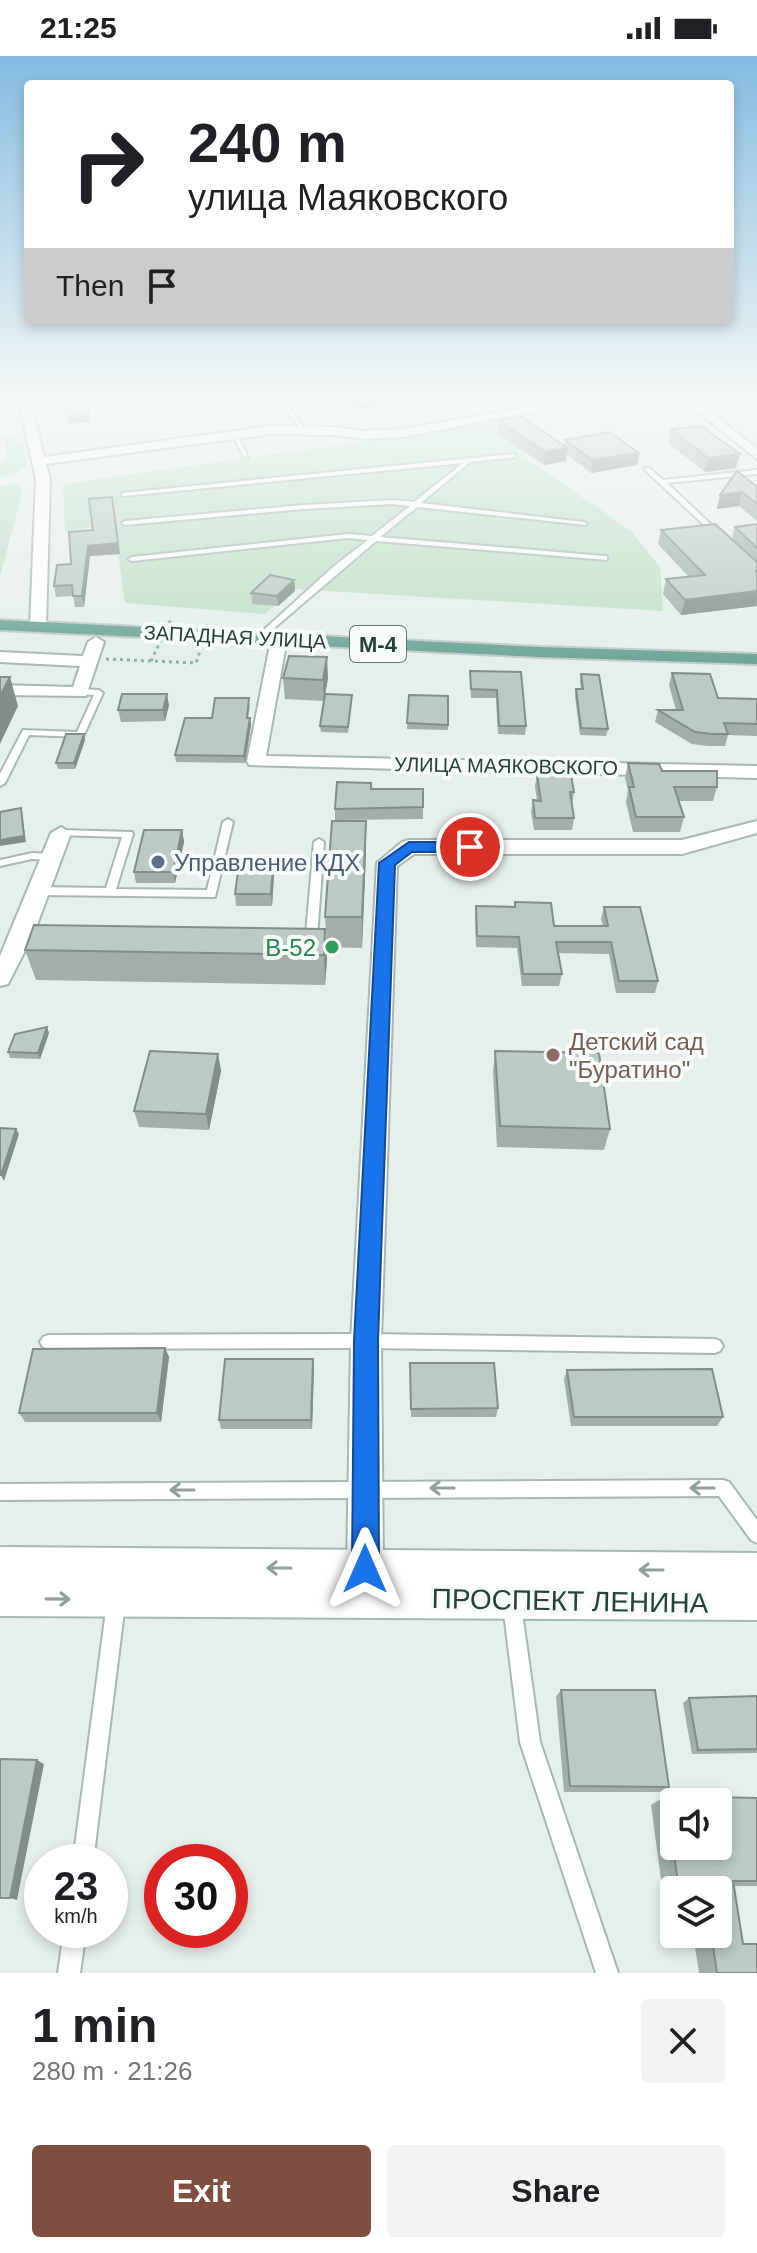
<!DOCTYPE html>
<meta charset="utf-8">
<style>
body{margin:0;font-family:Arial,sans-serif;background:#f2f2f2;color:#202124;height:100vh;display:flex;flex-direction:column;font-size:30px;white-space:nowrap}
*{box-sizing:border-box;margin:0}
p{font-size:26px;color:#757577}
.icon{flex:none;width:44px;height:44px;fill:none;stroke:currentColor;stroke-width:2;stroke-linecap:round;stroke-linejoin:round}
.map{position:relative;height:1917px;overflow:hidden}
.panel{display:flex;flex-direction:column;background:#fff;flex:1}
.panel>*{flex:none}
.top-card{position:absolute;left:24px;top:24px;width:710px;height:244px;border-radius:8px;box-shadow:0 4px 12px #0003;background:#fff;color:#202124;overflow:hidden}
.tools{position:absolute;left:660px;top:1732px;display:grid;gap:16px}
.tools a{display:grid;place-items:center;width:72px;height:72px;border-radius:8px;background:#fff;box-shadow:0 4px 12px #0003;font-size:40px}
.speed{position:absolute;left:24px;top:1788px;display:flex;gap:16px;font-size:40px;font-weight:700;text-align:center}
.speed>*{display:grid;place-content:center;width:104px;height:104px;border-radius:50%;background:#fff;box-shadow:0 4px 12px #0003;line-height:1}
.speed small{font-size:20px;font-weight:400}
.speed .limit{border:12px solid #d22;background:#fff;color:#111}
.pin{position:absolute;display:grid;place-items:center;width:68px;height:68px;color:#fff;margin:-34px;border:4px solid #fff;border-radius:50%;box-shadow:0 2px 8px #0007}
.me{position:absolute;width:88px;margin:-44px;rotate:0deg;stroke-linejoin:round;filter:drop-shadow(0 0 6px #0008)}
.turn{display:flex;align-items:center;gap:28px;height:168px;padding:0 32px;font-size:36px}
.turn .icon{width:104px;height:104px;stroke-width:2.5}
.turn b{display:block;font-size:56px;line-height:68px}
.then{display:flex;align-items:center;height:76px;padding:0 32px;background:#0003;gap:16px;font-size:30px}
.round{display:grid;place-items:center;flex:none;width:84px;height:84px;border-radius:8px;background:#f2f2f2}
.summary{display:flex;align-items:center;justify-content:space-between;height:136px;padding:0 32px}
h1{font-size:48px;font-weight:600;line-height:60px}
.button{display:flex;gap:16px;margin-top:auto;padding:16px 32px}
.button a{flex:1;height:92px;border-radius:8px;background:#7f4e3f;color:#fff;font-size:32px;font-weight:600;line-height:92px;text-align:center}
.button a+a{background:#f2f2f2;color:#202124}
.status{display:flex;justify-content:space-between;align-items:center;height:56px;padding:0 40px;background:#fff;direction:ltr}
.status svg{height:22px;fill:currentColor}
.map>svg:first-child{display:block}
</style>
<div class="status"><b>21:25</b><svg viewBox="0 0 49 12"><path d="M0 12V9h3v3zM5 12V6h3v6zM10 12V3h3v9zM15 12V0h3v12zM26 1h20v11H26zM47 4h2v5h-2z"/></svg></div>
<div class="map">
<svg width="757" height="1917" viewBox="0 0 757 1917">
<rect width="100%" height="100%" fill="#e6efeb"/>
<path fill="#bfe0c8" d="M517,364l48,25 -45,9 111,77 29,36 3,44 -369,-22 -29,25 -140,-11 -11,-78 -49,6 -2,-47z
M5,384l18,2 3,24 -13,9 -13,2v-14l7,-5z
M18,428l5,5 -23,87v-90z"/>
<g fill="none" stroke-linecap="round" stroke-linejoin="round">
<defs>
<path id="lane" d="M278,343h6l21,31h-4z
M232,377l5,1 11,23 -5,-1z
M513,398l2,1v2l-45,5 -49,41 163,19 3,2 -1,1 -169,-18 -37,30 224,19h3v4l-231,-19 -117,100 -4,-2 1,-2 77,-70 35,-27 -20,-2 -216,23 -4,-2 4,-2 216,-23 24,2 38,-30 -17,-2 -89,5 -179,16 -3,-2 3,-2 179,-16 89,-5 21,2 49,-39 -339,33 -2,-1v-2z
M645,412h4l14,12 94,-10v4l-90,9 54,51 1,2 -4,2 -73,-68z
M80,633l19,1 4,3 -20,44 -54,-2 -24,48 -5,3v-12l23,-44 54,2 17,-37 -17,-1 -1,-2z
M228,763l5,3 -18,75 -177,-2 -5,-4 5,-4 68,1 16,-51 -65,-2 -1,-2 5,-3 71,2 1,2 -17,55 91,1 16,-68z
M319,783l5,3 -7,96 -2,3 -9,1 -6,-4 6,-4 8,-92z
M32,797l20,1 5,3 -5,3 -20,-1 -32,7v-6z
M366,1278l349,5 5,2 3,5 -3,5 -5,2 -349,-5 -318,1 -5,-2 -3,-5 3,-5 5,-2z
M723,1424l6,2 28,38v23l-6,-3 -32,-44 -719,4v-16z
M116,1538l6,3 3,6 -32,259h-20l34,-259 3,-6z
M512,1540l6,3 3,6 19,137 78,231h-22l-76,-231 -17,-137 3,-6z
M64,1874h22l-6,43h-22z"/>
<path id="street" d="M18,343h12l14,58 227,-31 64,1 29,4 39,-2 169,-30h26l-195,38 -39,2 -29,-4 -64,-1 -225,30 4,15 -4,148 -8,5 -8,-5 6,-148z
M682,343h13l62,50v10z
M96,581l8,5 -18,54 -86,-1v-10l73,2 7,-21 -80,-4v-10l83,4 5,-14z
M277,589l8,5 -19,106 491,10v12l-508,-13 -2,-4 22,-111z
M757,765v12l-75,21h-268l-17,12 -16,475 2,228 -6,12 -12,6 -12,-6 -6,-12 4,-228 26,-478 25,-21 7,-2h273z
M61,771l10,6 -37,100 -26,51 -8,2v-30l51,-123z"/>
<path id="secondary" d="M0,1491l757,6v67l-757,-4z"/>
<path id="primary" d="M0,564l539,27 218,7v10l-218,-7 -539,-27z"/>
</defs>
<use href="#lane" stroke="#a8b8b2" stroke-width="4"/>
<use href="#street" stroke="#a8b8b2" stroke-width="4"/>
<use href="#secondary" stroke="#a4bbb3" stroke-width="4"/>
<use href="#primary" stroke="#c2cac8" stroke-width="4"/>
<path stroke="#86b3a5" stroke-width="2" stroke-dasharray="2 3" stroke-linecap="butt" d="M0,384l19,-1"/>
<path stroke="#86b3a5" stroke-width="3" stroke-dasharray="3 4" stroke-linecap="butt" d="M106,603l90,4 5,-15"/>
<use href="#lane" fill="#fff" fill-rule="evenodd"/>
<use href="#street" fill="#fff" fill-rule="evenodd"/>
<use href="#secondary" fill="#fff" fill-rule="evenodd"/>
<use href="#primary" fill="#6aa596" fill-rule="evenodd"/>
<path stroke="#86b3a5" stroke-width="3" stroke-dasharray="3 4" stroke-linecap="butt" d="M151,605l21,-44"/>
</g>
<path fill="#a1aea9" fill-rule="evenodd" d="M347,343h90l-82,10z
M498,364l66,26 1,-6 74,13 -2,12 -46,8 -25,-19v7l-22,4 -47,-32z
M671,373l65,39 -31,4 -37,-29z
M757,431v34l-18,-15 -22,3 3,-14z
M757,468v82l-76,9 -18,-21 3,-15 23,-2 -31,-33 3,-14 71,9 3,-12z
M93,474l27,24 -30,2 -6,51h-9l-2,-11 -17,1 -2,-11 17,-22z
M294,524l1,11 -17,15 -26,-2 -1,-11z
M470,615l51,1 5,54 -1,9 -27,-1 -2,-36h-25z
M672,617l46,25 39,1v37l-29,-1 -3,11h-17l-16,-2 -37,-22 3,-12h18l-7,-25z
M581,618l27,55 -2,7 -26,-1 -5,-39 1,-7h5l-1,-8z
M283,622h45l-4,23 -39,-2z
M352,639l-4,38 -27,-1 -1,-6z
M409,639l39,1v34l-41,-1z
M169,649l-4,16 -44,1 -3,-12z
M250,649l-2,13 3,7 -6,38 -69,-1 -1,-7 37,-37z
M85,684l-10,29h-17l-2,-6z
M628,707l89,24 -4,14h-34l5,16 -4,15h-47l-7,-30 2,-12 -3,-12z
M537,719l37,17 -2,12 2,14 -2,12h-38l-3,-18 2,-12 4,1 -2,-15z
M371,733l52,18v12l-88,1v-11z
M182,774l2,12 -9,41h-39l-2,-11z
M366,796l-4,96 -35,-1 -2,-30z
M274,819l-2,31h-36l-1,-12z
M515,846l39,24h49l-2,-7 3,-12 54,74 -3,12h-39l-7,-39 -51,-1 4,21 -3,12h-37l-5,-38 -41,-1 -1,-29 1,-12 38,1z
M325,873l2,31 -2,25 -289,-5 -11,-30z
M49,977l-9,26 -30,-1 -2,-6z
M495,995l115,78 -6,21 -107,-3 -4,-75z
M218,998l3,17 -12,59 -70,-3 -5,-16z
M165,1292l4,9 -8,65h-136l-6,-9z
M410,1307l88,45 -2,9h-85z
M314,1313l-2,60h-91l-2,-9z
M567,1314l156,47 -6,9h-146l-7,-47z
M561,1634l108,97 -9,5h-96l-8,-95z
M757,1640v57l-65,1 -9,-51 6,-5z
M666,1740l91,2v88h-24l10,58 14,29h-58l-4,-26h-25l-19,-142zM674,1834h44v44h-44z"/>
<path fill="#838d89" d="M355,343h82l-82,10z
M89,358l1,8 -21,2 -1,-7z
M567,392l-1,13 -22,4 1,-13z
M639,397l-2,12 -46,8 1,-13z
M740,398l-4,14 -31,4 3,-14z
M742,436l-3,14 -22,3 3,-14z
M112,441l8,57 -30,2 -6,51 -2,-11 6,-50z
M294,524l1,11 -17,15 -1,-10z
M757,535v15l-76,9 4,-15z
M327,601l1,21 -4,23 -1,-21z
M10,621l8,29 -18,38v-48z
M167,638l2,11 -4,16 -2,-11z
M250,662l1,7 -6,38 -1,-7z
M84,678l1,6 -10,29 -1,-6z
M21,752l5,34 -26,4v-6z
M366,765v31l-4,96v-31z
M182,774l2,12 -9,41 -2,-11z
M273,808l1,11 -2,31 -1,-12z
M325,873l2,31 -2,25 -1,-30z
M47,971l2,6 -9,26 -2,-6z
M218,998l3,17 -12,59 -3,-16z
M16,1073l3,5 -15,47 -3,-6z
M165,1292l4,9 -8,65 -4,-9z
M313,1303l1,10 -2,60 -1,-9z
M37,1704l7,4 -27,136 -7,-2z"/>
<path fill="#bbcac4" stroke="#838d89" stroke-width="2" fill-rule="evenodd" d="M62,343h22l5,15 -21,3z
M521,360l46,32 -22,4 -47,-32z
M701,370l39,28 -32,4 -37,-29z
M610,376l29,21 -47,7 -27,-20z
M737,415l20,16v17l-15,-12 -22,3z
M112,441l6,46 -30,3 -6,50h-9l-1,-11 -18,1 3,-21 14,-1 -2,-32 24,-2 -4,-31z
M715,468l42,38v9h-1l1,1v19l-72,9 -19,-21 39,-4 -44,-45z
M757,468v24l-22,-21z
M270,519l24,5 -17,16 -26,-3z
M289,600l38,1 -4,23 -40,-2z
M470,615l51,1 5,54h-27l-2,-36 -26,-1z
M672,617l38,1 8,24 39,1v25l-33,-1 4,11h-16l-17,-2 -37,-22h25z
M581,618l18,1 9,54 -27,-1 -5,-39h7z
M0,621h10l-10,19z
M122,638h45l-4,16h-45z
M325,638l27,1 -4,32 -28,-1z
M409,639l39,1v29l-41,-2z
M215,642h34l-2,20h3l-6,38 -69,-1 10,-37h27z
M66,678h18l-10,29h-18z
M628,707l31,1 3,7h55v16h-43l10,30h-48l-7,-30h5z
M537,719h34l3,17h-4l4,26h-39l-2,-18 8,1z
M337,726l34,1v6h52v18l-88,2z
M21,752l3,28 -24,4v-28z
M332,765h34l-4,96h-37z
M144,774h38l-9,42h-39z
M239,808h34l-2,30h-36z
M515,846l36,1 3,23h54l-4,-19h36l18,74h-39l-8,-39h-55l6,32h-39l-4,-37 -42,-1 -1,-30 39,1z
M34,869l291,4 -1,26 -299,-5z
M47,971l-9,26 -30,-1 7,-18z
M150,995l68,3 -12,60 -72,-3z
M495,995l104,2 11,76 -110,-3z
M0,1072l16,1 -15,46h-1z
M165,1292l-8,65h-138l14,-64z
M225,1303h88l-2,61h-92z
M410,1307h84l4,45 -87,1z
M712,1313l11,48h-149l-7,-47z
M561,1634h94l14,97 -99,-1z
M757,1640v53l-59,1 -9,-52z
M0,1703l37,1 -27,138h-10z
M666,1740l91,2v83h-24l10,63h14v29h-40l-4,-27 -26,-1 -2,-11h33v-44h-39zM674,1746h44v44h-44z"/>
<defs><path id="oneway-shaft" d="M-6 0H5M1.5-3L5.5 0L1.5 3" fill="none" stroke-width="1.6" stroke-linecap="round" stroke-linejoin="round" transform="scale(2)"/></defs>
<g stroke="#92a09c">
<use href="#oneway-shaft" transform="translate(442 1432) rotate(180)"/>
<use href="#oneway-shaft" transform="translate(702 1432) rotate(180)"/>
<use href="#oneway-shaft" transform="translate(182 1434) rotate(180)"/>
<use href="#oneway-shaft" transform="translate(279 1512) rotate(-180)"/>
<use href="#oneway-shaft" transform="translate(651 1514) rotate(-180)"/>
<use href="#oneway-shaft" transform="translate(58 1543) rotate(1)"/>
</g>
<linearGradient id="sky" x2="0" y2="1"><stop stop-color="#84bce0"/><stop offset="0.56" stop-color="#f4f8f6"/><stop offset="1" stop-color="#f4f8f6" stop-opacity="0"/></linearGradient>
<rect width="757" height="612" fill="url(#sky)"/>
<path fill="#1a73e8" stroke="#114b97" stroke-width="2" d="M409,786h61l7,5 -7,5h-58l-17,13 -17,476 1,228 -4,9 -10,4 -9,-4 -4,-9 2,-228 25,-478z"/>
<circle fill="#5c6f8a" stroke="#f7fbf9" stroke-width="3" cx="158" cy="806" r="8"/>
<circle fill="#2e9e5b" stroke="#f7fbf9" stroke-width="3" cx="332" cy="891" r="8"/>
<circle fill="#8d6e63" stroke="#f7fbf9" stroke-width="3" cx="553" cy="999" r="8"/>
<g text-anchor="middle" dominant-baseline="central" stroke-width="8" stroke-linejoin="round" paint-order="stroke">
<g font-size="20" fill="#24423a" stroke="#f7fbf9">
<text transform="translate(235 581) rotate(3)">ЗАПАДНАЯ УЛИЦА</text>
<text transform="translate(506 710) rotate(1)">УЛИЦА МАЯКОВСКОГО</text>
</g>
<rect fill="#f7fbf9" stroke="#637a73" stroke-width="2" x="350" y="570" width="56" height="36" rx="6"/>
<g font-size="22" font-weight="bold" fill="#24423a">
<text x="378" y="588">М-4</text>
</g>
<g font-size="24" fill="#4e5e75" stroke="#f7fbf9" text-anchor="start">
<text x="174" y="806">Управление КДХ</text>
</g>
<g font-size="24" fill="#27864d" stroke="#f7fbf9" text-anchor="end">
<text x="316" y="891">В-52</text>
</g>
<g font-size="24" fill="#785e54" stroke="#f7fbf9" text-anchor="start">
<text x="569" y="985">Детский сад<tspan x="569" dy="28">"Буратино"</tspan></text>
</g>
<g font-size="28" fill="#24423a" stroke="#f7fbf9">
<text transform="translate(570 1545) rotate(1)">ПРОСПЕКТ ЛЕНИНА</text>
</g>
</g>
</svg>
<div class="tools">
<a><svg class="icon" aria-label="sound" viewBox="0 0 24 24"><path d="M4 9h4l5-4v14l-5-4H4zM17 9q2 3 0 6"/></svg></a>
<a><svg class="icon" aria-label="layers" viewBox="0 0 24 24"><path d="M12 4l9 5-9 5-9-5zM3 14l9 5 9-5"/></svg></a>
</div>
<div class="speed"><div>23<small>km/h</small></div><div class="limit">30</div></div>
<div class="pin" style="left:470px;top:791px;background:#d93025"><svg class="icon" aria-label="arrive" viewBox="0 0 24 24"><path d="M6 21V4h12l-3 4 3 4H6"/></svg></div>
<svg class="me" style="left:365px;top:1513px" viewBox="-20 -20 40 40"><path d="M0-17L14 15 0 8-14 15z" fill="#1a73e8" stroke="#fff" stroke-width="4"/></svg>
<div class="top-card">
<div class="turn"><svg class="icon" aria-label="right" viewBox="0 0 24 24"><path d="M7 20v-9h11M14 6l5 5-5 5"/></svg><div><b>240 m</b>улица Маяковского</div></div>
<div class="then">Then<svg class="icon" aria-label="arrive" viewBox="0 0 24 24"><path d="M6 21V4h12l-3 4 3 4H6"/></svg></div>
</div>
</div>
<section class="panel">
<div class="summary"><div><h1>1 min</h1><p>280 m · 21:26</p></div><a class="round"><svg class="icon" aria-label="close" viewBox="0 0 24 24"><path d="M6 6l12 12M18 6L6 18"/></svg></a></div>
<div class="button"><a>Exit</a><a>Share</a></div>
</section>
